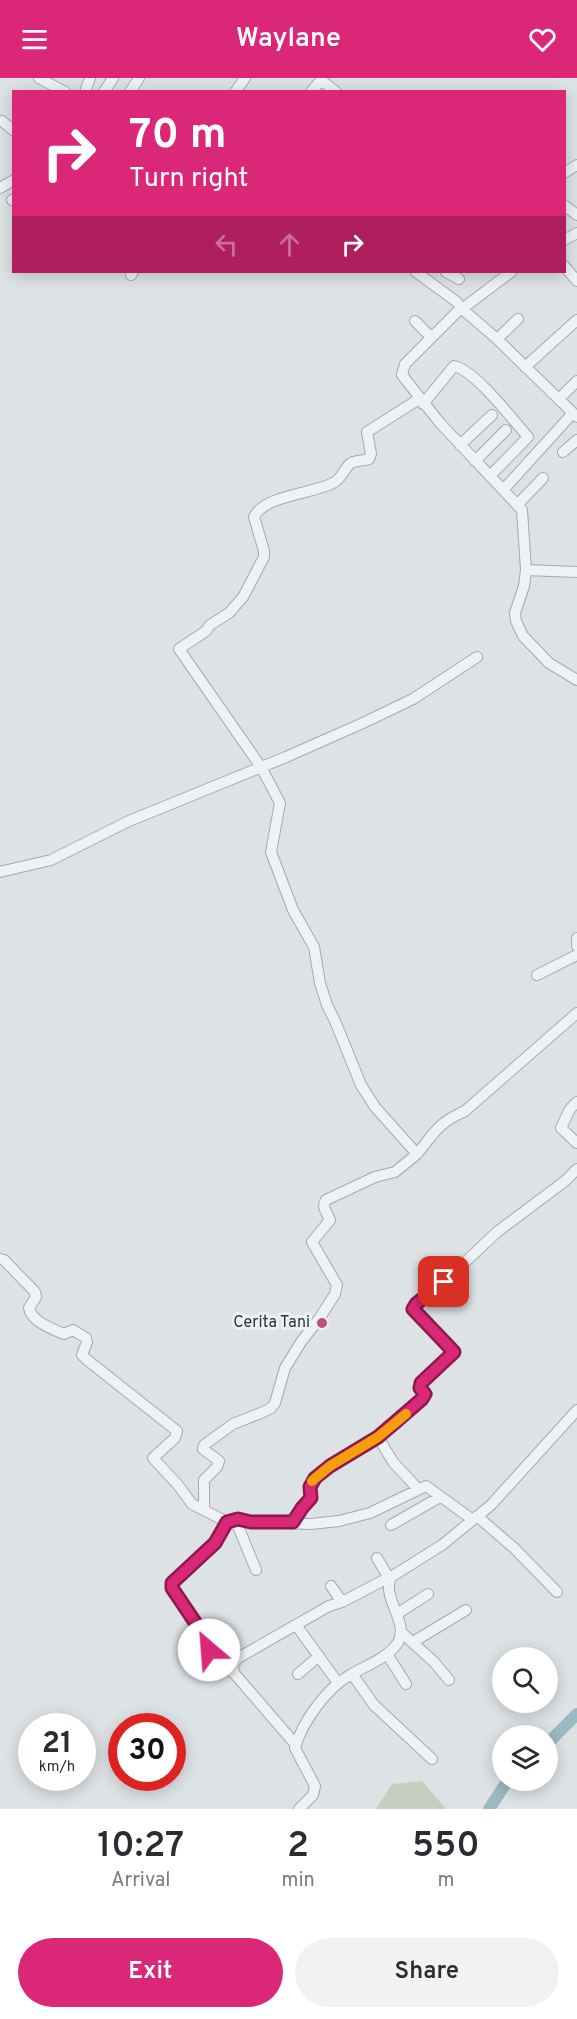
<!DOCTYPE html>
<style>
body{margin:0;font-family:Overpass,sans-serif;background:#f2f2f3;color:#2b2b33;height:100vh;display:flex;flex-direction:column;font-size:22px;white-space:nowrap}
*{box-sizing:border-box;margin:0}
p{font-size:20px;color:#7c7c81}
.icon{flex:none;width:33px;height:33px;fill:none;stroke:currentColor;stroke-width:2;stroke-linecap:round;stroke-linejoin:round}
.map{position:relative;height:1731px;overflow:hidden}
.drawer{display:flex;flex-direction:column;background:#fff;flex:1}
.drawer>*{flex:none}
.top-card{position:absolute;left:12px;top:12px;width:554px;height:183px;border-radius:0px;box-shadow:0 3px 15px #0003;background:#db2777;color:#fff;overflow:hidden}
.fabs{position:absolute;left:492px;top:1569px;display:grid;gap:12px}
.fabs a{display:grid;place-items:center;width:66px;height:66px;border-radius:50%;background:#fff;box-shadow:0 3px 15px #0003;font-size:30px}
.speed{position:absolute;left:18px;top:1635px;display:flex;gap:12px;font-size:30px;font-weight:700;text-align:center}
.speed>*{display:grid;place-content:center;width:78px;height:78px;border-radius:50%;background:#fff;box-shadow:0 3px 15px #0003;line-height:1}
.speed small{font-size:15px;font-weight:400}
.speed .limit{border:9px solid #d22;background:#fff;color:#111}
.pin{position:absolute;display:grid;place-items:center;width:51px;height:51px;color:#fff;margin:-26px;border-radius:12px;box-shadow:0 3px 9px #0006}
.me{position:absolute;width:66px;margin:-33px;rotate:333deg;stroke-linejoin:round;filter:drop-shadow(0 0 4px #0008)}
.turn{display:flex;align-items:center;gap:21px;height:126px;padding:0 18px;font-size:27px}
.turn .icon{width:78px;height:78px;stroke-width:2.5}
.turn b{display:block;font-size:42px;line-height:51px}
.lanes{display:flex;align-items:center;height:57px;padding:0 18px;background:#0003;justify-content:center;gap:30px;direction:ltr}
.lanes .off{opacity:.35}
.eta{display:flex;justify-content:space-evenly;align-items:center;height:102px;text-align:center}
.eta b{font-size:36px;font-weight:600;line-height:42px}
.button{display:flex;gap:12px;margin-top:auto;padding:12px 18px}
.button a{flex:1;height:69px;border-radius:36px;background:#db2777;color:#fff;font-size:24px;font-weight:600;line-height:69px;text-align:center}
.button a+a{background:#f2f2f3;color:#2b2b33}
header{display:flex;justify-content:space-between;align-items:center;height:78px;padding:0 18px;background:#db2777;color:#fff;font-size:27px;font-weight:600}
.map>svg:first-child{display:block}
</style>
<header><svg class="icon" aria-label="menu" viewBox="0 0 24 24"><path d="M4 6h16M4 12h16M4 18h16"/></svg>Waylane<svg class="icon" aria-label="heart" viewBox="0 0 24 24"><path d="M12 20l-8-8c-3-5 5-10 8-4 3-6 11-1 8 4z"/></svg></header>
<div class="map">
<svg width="577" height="1731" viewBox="0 0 577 1731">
<rect width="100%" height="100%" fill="#dde2e5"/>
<path fill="#c7cebf" d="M422,1703l24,28h-70l16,-25z"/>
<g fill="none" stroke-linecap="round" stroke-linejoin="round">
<path stroke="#9bb9c1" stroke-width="12" d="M548,1665l29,-29
M489,1731l19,-29"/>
<defs>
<path id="minor" d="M39,0l26,14
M85,14l5,-14
M104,14l9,-14
M130,14l9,-14
M235,14l10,-14
M311,14l10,-12 15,12
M2,43l12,10
M564,95l13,-8
M0,110l14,-8
M12,122l2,1
M564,127l13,10
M564,162l13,-7
M564,188l13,15
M416,194l41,30 4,6 36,31 80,78
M446,194l13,7
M131,197l2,-3
M461,230l-56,56 -3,11 38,48 82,87 4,60 -2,16 -9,27 1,8 7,15 26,27 28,17
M462,231l49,-37
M415,243l16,16
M497,261l21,-20
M525,289l52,-47
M559,321l18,-18
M423,326l31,-38c22,5 58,53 74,71l-38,39
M460,367l32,-30
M563,374l14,-12
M475,383l31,-31
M504,411l69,-76
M518,426l25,-26
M526,492l51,2
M0,794l51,-12 78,-39 157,-64 77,-34 50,-24 64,-42
M577,860v8
M537,897l40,-20
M577,1024l-7,7 -9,19 16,15
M417,1076c19,-23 20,-30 48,-43l112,-98
M0,1181l4,1 31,32 1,5 -7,11c2,13 23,21 35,26l9,-4 13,8 1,4 -5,13 4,4 91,72 -2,7 -22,20 25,27 14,19 35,18 11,-3 13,3 60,2 28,-3 31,-8 56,-27 47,34
M378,1359l15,25 25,27
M204,1432v-30l13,-13 2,-6 -16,-12 1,-4 29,-21 28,-11 10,-5 4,-5 10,-35 16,-26 18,-23 16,-25 2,-9 -25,-43 18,-22c-3,-8 -9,-12 -4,-20l49,-23 20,-5 22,-18 -42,-47 -14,-22 -26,-64 -8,-16 -7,-22 -6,-36 -21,-37 -22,-58 9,-49 -19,-36 -82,-118 27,-18 4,-6 19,-12 14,-16 21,-40v-6l-10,-34c11,-22 58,-23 79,-34 9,-4 11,-15 18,-20 6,-3 13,-2 18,-4l2,-5 -4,-22 52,-33
M477,1438l37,32 43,44
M235,1441l21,51
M227,1444l-12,21 -42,38 -2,5 36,54 5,15 9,11 13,7 62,72
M293,1444l9,-15 9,-9c0,-6 -3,-12 2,-17 12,-18 37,-25 55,-36 20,-14 41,-31 57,-49l-5,-8 1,-5 33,-31 -41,-41 1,-5 30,-24 53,-50 68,-51 12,-12
M391,1447l49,-28
M377,1480l13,22
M331,1508l11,16
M397,1536l31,-20
M296,1547l42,58
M401,1554l33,30 15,18
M413,1564l53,-32
M387,1576l19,30
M234,1595l-1,-8 5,-7 91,-52 13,-4 46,-24
M298,1596l21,-18
M352,1596l22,31 58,54
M299,1731l14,-14 2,-9 -20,-38c7,-26 32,-60 55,-73 15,-9 36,-16 47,-31 14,-21 -16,-45 -6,-67l51,-32 49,-40 86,-95"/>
</defs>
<use href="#minor" stroke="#a3aaae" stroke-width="12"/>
<use href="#minor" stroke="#eff2f4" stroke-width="10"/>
</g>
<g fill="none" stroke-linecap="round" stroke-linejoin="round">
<defs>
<path id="route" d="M209,1572l-2,-10 -35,-52v-5l43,-40 12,-21 11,-3 13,3h42l9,-14 9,-10 -1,-11 5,-9 15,-12 48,-29 44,-38 3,-5 -5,-6 1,-5 33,-31 -41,-43 3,-5 28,-22"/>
</defs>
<use href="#route" stroke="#8e194d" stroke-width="15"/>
<use href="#route" stroke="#db2777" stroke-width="10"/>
<path stroke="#f59e0b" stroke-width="10" d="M312,1403l18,-15 48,-29 28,-23"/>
</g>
<circle fill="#bd4f80" stroke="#ecf1f3" stroke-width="2" cx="322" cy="1245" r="6"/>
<g text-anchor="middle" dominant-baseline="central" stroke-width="6" stroke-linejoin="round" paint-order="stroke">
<g font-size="16" fill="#283439" stroke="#ecf1f3" text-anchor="end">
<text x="310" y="1245">Cerita Tani</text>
</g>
</g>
</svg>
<div class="fabs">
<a><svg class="icon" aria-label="search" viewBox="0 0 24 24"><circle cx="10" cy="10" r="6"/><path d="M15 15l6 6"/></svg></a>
<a><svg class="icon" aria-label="layers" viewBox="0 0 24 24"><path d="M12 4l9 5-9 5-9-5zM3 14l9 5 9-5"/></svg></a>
</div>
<div class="speed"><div>21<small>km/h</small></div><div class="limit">30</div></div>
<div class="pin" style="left:444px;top:1204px;background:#d93025"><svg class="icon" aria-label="arrive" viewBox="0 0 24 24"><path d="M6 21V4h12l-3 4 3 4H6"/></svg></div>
<svg class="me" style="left:209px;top:1572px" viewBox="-20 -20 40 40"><circle r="19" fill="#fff"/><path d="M0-13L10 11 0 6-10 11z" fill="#db2777"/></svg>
<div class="top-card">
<div class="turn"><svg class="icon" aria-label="right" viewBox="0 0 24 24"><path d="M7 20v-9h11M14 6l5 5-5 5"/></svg><div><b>70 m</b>Turn right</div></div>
<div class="lanes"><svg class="icon off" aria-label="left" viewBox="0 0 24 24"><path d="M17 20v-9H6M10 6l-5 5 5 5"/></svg><svg class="icon off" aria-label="ahead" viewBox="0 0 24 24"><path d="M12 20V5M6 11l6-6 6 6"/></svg><svg class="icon" aria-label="right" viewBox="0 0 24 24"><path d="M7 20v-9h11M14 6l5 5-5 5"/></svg></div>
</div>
</div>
<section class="drawer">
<div class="eta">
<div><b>10:27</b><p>Arrival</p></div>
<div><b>2</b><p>min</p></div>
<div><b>550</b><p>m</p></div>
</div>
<div class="button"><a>Exit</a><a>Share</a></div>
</section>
